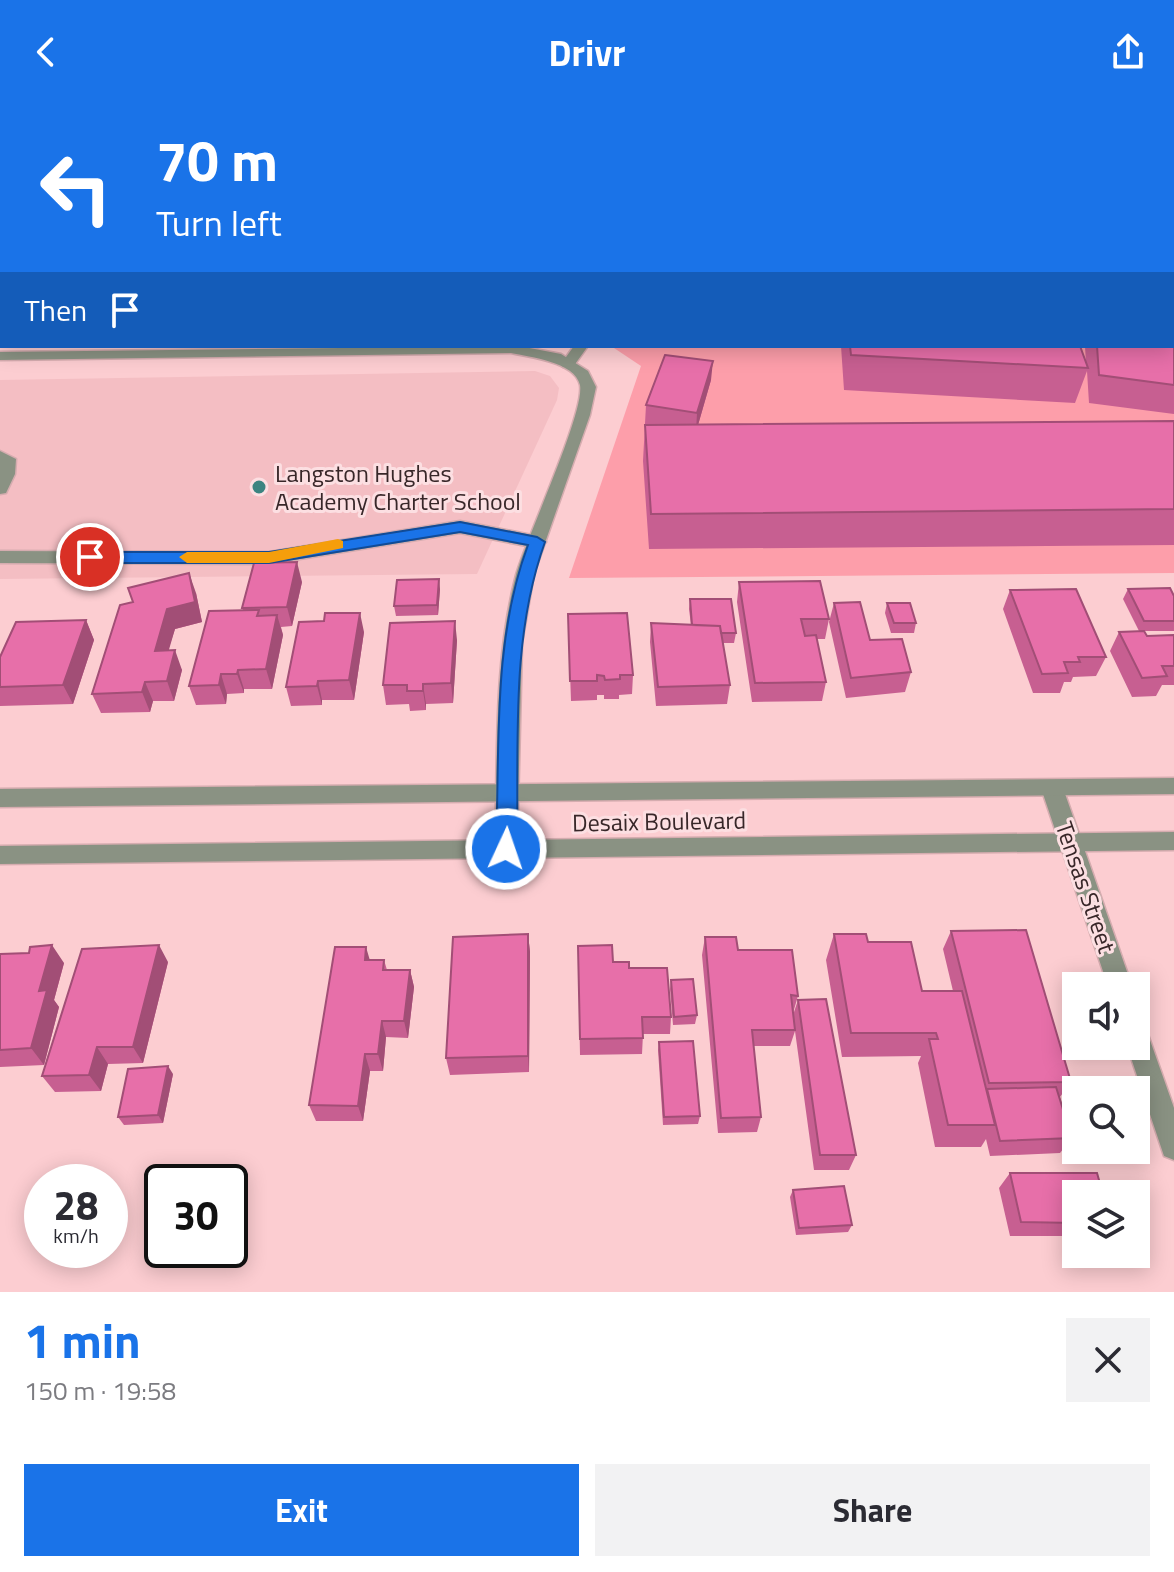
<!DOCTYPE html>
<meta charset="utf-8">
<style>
body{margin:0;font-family:"Titillium Web",sans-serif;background:#f2f2f3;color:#2b2b33;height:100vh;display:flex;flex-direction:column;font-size:30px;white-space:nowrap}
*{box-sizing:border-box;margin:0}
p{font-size:26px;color:#7c7c81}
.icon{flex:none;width:44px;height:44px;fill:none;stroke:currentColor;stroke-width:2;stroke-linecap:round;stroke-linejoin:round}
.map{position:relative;height:1188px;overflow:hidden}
.drawer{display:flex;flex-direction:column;background:#fff;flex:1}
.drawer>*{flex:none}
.guide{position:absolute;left:0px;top:0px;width:1174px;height:244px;box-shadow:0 4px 20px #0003;background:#1a73e8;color:#fff;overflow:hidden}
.tools{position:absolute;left:1062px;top:868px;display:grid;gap:16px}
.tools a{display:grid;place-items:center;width:88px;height:88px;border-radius:0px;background:#fff;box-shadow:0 4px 20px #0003;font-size:40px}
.speed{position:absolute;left:24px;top:1060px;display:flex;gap:16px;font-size:40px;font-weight:700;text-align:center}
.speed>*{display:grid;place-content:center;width:104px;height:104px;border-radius:50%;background:#fff;box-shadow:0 4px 20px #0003;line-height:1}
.speed small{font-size:20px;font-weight:400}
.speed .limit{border:4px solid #111;border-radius:12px;background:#fff;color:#111}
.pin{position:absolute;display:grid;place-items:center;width:68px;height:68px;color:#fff;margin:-34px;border:4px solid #fff;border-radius:50%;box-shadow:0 2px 8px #0007}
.me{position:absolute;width:88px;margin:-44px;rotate:3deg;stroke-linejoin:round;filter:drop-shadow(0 0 6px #0008)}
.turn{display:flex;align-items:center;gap:28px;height:168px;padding:0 24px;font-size:36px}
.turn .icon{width:104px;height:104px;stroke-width:2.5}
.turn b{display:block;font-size:56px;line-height:68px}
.then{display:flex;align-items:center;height:76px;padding:0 24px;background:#0003;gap:16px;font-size:30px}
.round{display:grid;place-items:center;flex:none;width:84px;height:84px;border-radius:0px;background:#f2f2f3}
.summary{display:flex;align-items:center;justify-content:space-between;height:136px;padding:0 24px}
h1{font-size:48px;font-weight:700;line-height:60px;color:#1a73e8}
.action{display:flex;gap:16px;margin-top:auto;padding:16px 24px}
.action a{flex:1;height:92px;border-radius:0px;background:#1a73e8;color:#fff;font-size:32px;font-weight:700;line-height:92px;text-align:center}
.action a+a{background:#f2f2f3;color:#2b2b33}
header{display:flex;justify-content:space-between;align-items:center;height:104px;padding:0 24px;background:#1a73e8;color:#fff;font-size:36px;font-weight:700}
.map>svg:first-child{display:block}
</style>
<header><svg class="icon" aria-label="back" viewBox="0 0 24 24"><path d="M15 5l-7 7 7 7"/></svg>Drivr<svg class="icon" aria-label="share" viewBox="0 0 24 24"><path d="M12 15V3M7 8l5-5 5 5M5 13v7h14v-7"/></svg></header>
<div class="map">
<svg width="1174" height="1188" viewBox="0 0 1174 1188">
<rect width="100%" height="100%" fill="#fccdd1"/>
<path fill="#f4bec3" d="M535,267l15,5 9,12 -2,12 -80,174 -477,5v-199z"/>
<path fill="#fd9eaa" d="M151,0h1023v469l-605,5 72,-212 -30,-20h561v-240z"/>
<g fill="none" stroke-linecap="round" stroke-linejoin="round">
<defs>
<path id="service" d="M653,0h13l1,2h-13z
M927,0h10v2h-10z
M574,242h14l-15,21h-10l-2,-3z
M0,347l16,8 -1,15 -9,19 -6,1z
M460,417l77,15 9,6 -9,6 -77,-15 -191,31 -269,-1v-12l269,1z"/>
<path id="minor" d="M0,18h2v6h-2z
M0,70h2v8h-2z
M519,242l42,8 27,17 8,16 -6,28 -56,159 -12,69 -5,206 -3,7 -8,2 -8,-2 -3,-7c3,-90 -2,-186 21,-274 10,-37 69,-162 64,-190 -5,-23 -50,-28 -69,-32l-511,7v-8z
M1052,676l8,2 3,6 69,198h-24l-67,-198 3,-6z
M1136,918l9,4 29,82v52l-10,-4 -3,-9 -34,-101h9z"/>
<path id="tertiary" d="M1174,674v16l-1174,13v-18z
M1174,728v18l-1174,14v-18z"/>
</defs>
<use href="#service" stroke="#d5acaf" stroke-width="3"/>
<use href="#minor" stroke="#d5acaf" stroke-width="3"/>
<use href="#tertiary" stroke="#d5acaf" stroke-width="3"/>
<use href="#service" fill="#8a9283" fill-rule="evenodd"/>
<use href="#minor" fill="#8a9283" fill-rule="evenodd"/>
<use href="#tertiary" fill="#8a9283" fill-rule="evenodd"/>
</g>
<path fill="#c75f91" d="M196,0h125v2h-125z
M0,75h2v69h-2z
M1174,182v128l-85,-11 -2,-32 -12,32 -231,-13 -3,-44h239l6,18 -1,-18h87z
M2,183v39h-2v-34z
M711,276l-13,45 476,-4v124l-525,4 -6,-88 3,-56z
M302,478l-10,44 -11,1 2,8 -11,54h-28v4l-17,1 -1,10 -30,1 -7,-19 54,-76 -1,-2z
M739,478l90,37 -4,20h-8l9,43 -4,19 -70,1 -15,-100z
M440,485l-2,26 -42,1 -2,-10z
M1128,485l46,7v35h-30l3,5 27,-1v50h-12l-6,11 -24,1 -22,-46 9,-19 20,-1 -16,-32z
M1010,486l96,67 -10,19 -23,1 -2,5h-7l-4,11h-27l-30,-84z
M196,489l6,29 -27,7 -7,21 14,20 -8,31h-21l-3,11 -49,1 -9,-19z
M690,495l46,34 -2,10h-11l7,42 -3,19 -71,2 -6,-64 1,-19 40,2 -2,-16z
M834,499l36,37 41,32 -6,20 -59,6 -17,-76z
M887,499l29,20 -2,10h-23l-6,-20z
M568,510l65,61 -1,19 -13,1v4h-15v-4h-7v5l-26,1z
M86,516l8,20 -21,64 -73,2v-49z
M364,528l-10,68h-32v5l-31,1 -5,-19z
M457,536l-4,63 -27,1v6l-16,1 -1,-7 -23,1 -3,-20z
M951,827l120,151 -11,15 12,41 -12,15 -70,3 -4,-17 -5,8h-46l-17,-84 3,-7 -79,1 -16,-97 8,-26 34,8 54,49h31l-10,-42z
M528,830l2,18 -1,120 -79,3 -4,-17z
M705,833l33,13 60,46 -5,17v2l5,-15 58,155 -7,15h-35l-19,-139 -5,15h-37l8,71 -4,15 -39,1 -16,-178z
M578,842l51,22 42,49 -1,17h-27l-1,20 -62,1z
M0,850l64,9 -10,37 5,7 -15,58 -44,2z
M370,856h14l3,10h23l4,17 -6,51 -22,-1 -3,34h-13l-7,50h-47l-7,-16z
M168,858l-25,101 -35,1 -7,27 -46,1 -13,-16z
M671,876l26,35 -2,9 -22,1 -3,-36z
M659,938l41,74 -2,8 -35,1 -5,-75z
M173,970l-10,49 -39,2 -6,-8z
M1010,1069l66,21v42h-66l-11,-48z
M793,1086l59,35 -4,7 -52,3 -6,-38z"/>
<path fill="#a24e76" d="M0,158l2,5v11l-2,4z
M713,257l-2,19 -15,52 1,-19z
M297,458l5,20 -10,44 -5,-19z
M189,469l7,20 6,29 -27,7 -12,41 -8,-19 12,-42z
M439,475l1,10 -2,26 -1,-10z
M360,509l4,19 -10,68 -5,-20z
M277,511l6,20 -11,54 -6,-20z
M86,516l8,20 -21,64 -10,-19z
M455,517l2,19 -4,63 -2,-20z
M175,546l7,20 -8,31 -7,-20z
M238,566l6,19v4l-7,-19z
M221,570l6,20 -1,10 -7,-19z
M318,577l4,19v5l-5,-19z
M145,578l8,19 -3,11 -8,-20z
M423,580l3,20v6l-3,-19z
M528,830l2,18 -1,120 -1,-16z
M52,841l12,18 -10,37 5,7 -15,58 -13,-17 8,-57z
M159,841l9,17 -25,101 -10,-16z
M366,843l5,17 -6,-4z
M410,866l4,17 -6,51 -4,-17z
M382,917l4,16 -3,34 -5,-17z
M97,943l11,17 -7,27 -12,-16z
M365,950l5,17 -7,50 -5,-15z
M168,962l5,8 -10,49 -5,-8z"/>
<path fill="#e76fa9" stroke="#a24e76" stroke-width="2" d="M28,0h12l-1,2h-12z
M75,0h13l-1,2h-13z
M691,0h170l11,1 -182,1z
M948,0h182v2h-182z
M0,75h2v17h-2z
M0,110h2v16h-2z
M1172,182h2v99l-75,-10 -2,-29h75z
M2,183v20h-2v-15z
M850,242h230l8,22 -237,-13z
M665,251l48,6 -16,52 -51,-8z
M1174,317v88l-523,5 -6,-89z
M297,458l-10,45 -45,1 12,-45z
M189,469l6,29 -28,7 -12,42 20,-1 -8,31 -22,1 -3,10 -50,2 28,-89 13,-3 -5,-14z
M439,475l-2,26 -43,1 3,-26z
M820,477l9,38h-28l4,17 11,-1 10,47 -71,1 -16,-101z
M1170,484l4,8v25h-30l-16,-32z
M1076,485l30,68h-28l2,5h-16l4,11 -26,1 -32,-84z
M690,495h41l5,34h-15l-1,-7 -28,-1z
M860,498l10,38 32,-1 9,33 -60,6 -17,-75z
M887,499h23l6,20h-22z
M259,506l-2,6 20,-1 -11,54 -28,1 -1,4h-16l-2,11 -30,1 20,-75z
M325,509h35l-11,67 -31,1 -1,5 -31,1 13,-65 25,-1z
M627,509l6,62h-13v4l-15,1 -1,-4 -7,-1v6h-27l-2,-67z
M86,516l-23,65 -63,2v-30l16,-35z
M455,517l-4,62 -28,1v7h-16v-6h-24l7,-62z
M651,519l69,3 10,59 -72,2z
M1144,527l3,5 27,-1v31h-12l5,10 -25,2 -23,-46z
M1026,826l45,152 -82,1 -38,-152z
M528,830v122l-82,2 7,-121z
M834,830h32l2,8h43l11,49h40l33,134h-47l-19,-86h9l-2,-6h-85z
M705,833h31l2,13h54l6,46 -7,-1 4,35h-43l9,87 -40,1z
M52,841l-13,46 8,-1 -16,58 -31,2v-96l29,-1 1,-6z
M159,841l-26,102h-36l-8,28 -47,1 40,-127z
M612,841l1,17h16v6h38l4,49h-29l1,21 -63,1 -2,-93z
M335,843h31l-1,13h19l-1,10h27l-6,51h-22l-4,33h-13l-7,52 -49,-1z
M693,875l4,36 -23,2 -3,-37z
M826,895l30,156h-36l-22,-155z
M693,937l7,75 -36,1 -5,-75z
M168,962l-10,49 -40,2 10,-48z
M1056,983l16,51 -72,3 -13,-52z
M1010,1069h87l6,21h-27v29l-55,-1z
M844,1082l8,39 -53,3 -6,-38z"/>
<path fill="#1a73e8" stroke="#114b97" stroke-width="2" d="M460,418l77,15 8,5c-35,97 -26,204 -28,307l-11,8 -10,-8c4,-101 -4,-208 32,-304l-68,-13 -191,31h-179l-8,-6 8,-5h179z"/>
<path fill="#f59e0b" d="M338,435l5,2v7l-74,15h-82l-8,-6 8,-5h82z"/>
<circle fill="#3c8481" stroke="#fcdfe2" stroke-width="3" cx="259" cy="383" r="8"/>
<g text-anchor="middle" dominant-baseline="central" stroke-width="6" stroke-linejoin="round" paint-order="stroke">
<g font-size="24" fill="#382729" stroke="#fcdfe2" text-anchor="start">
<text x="275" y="369">Langston Hughes<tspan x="275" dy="28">Academy Charter School</tspan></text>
</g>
<g font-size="24" fill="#382729" stroke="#fcdfe2">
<text transform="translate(659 717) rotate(-1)">Desaix Boulevard</text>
<text transform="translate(1086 783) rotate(71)">Tensas Street</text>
</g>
</g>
</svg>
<div class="tools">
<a><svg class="icon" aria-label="sound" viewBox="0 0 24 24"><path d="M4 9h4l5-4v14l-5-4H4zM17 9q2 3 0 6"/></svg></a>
<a><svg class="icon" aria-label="search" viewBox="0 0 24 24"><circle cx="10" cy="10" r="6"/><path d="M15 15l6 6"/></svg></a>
<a><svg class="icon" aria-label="layers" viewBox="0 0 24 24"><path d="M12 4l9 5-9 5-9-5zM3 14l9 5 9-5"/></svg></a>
</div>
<div class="speed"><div>28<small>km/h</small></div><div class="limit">30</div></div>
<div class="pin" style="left:90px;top:453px;background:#d93025"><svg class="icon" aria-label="arrive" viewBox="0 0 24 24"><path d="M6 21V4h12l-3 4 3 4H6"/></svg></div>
<svg class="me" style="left:506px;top:745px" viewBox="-20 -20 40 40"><circle r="17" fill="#1a73e8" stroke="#fff" stroke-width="3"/><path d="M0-11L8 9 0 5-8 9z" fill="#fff"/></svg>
<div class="guide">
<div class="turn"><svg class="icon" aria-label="left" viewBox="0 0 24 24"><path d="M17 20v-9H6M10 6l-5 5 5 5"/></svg><div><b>70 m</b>Turn left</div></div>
<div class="then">Then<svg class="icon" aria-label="arrive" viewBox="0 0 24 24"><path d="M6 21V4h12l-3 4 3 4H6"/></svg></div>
</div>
</div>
<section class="drawer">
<div class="summary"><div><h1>1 min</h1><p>150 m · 19:58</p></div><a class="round"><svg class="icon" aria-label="close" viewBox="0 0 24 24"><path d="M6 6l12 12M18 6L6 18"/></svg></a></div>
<div class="action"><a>Exit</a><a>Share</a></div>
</section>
